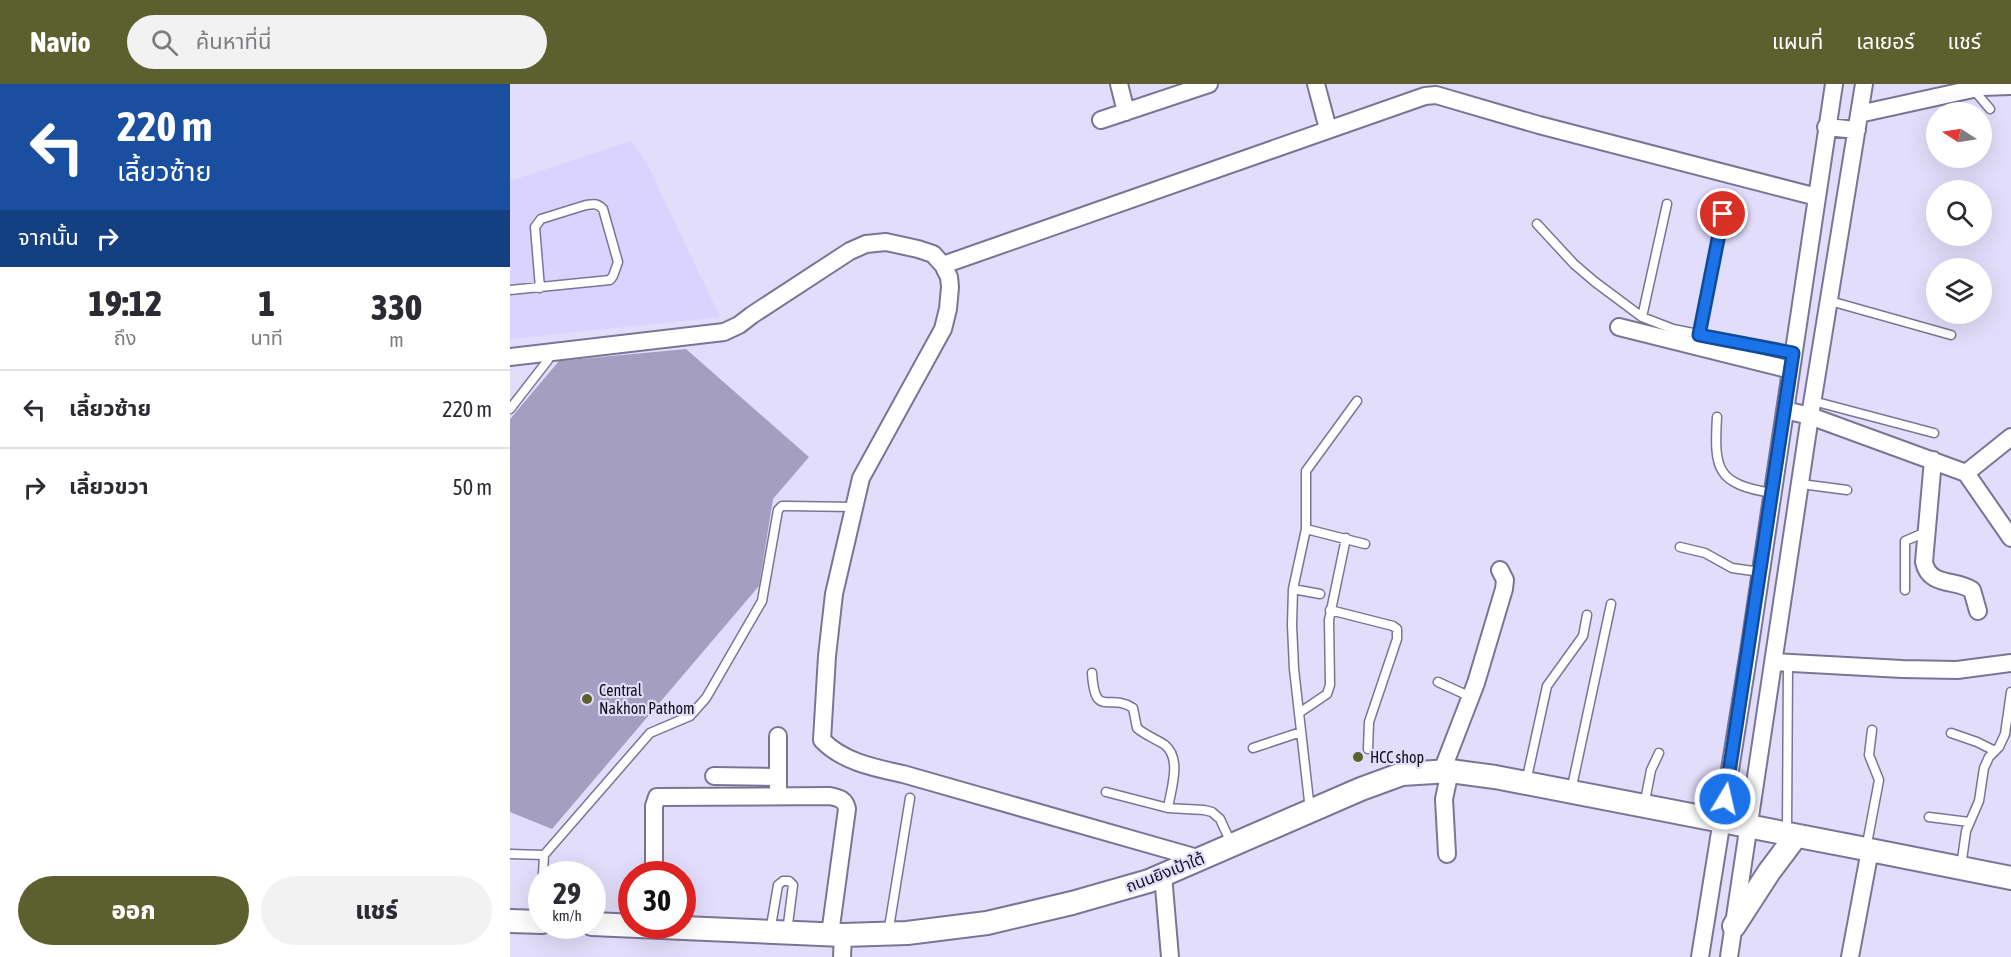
<!DOCTYPE html>
<html lang="th">
<meta charset="utf-8">
<style>
body{margin:0;font-family:"Asap Condensed","Noto Sans Thai",sans-serif;background:#f2f2f3;color:#2b2b33;height:100vh;display:flex;flex-direction:column;font-size:22px;white-space:nowrap}
*{box-sizing:border-box;margin:0}
p{font-size:20px;color:#7c7c81}
.icon{flex:none;width:33px;height:33px;fill:none;stroke:currentColor;stroke-width:2;stroke-linecap:round;stroke-linejoin:round}
.map{position:relative;flex:1;overflow:hidden}
.side{display:flex;flex-direction:column;background:#fff;width:510px}
.side>*{flex:none}
.top-card{background:#1a4fa0;color:#fff;overflow:hidden}
.needle{width:39px;rotate:282deg}
.buttons{position:absolute;left:1416px;top:18px;display:grid;gap:12px}
.buttons a{display:grid;place-items:center;width:66px;height:66px;border-radius:50%;background:#fff;box-shadow:0 6px 24px #0002;font-size:30px}
.speed{position:absolute;left:18px;top:777px;display:flex;gap:12px;font-size:30px;font-weight:700;text-align:center}
.speed>*{display:grid;place-content:center;width:78px;height:78px;border-radius:50%;background:#fff;box-shadow:0 6px 24px #0002;line-height:1}
.speed small{font-size:15px;font-weight:400}
.speed .limit{border:9px solid #d22;background:#fff;color:#111}
.pin{position:absolute;display:grid;place-items:center;width:51px;height:51px;color:#fff;margin:-26px;border:3px solid #fff;border-radius:50%;box-shadow:0 2px 6px #0007}
.me{position:absolute;width:66px;margin:-33px;rotate:9deg;stroke-linejoin:round;filter:drop-shadow(0 0 4px #0008)}
.turn{display:flex;align-items:center;gap:21px;height:126px;padding:0 18px;font-size:27px}
.turn .icon{width:78px;height:78px;stroke-width:2.5}
.turn b{display:block;font-size:42px;line-height:51px}
.then{display:flex;align-items:center;height:57px;padding:0 18px;background:#0003;gap:12px;font-size:22px}
.eta{display:flex;justify-content:space-evenly;align-items:center;height:102px;text-align:center}
.eta b{font-size:36px;font-weight:800;line-height:42px}
.primary-button{display:flex;gap:12px;margin-top:auto;padding:12px 18px}
.primary-button a{flex:1;height:69px;border-radius:36px;background:#5c602e;color:#fff;font-size:24px;font-weight:800;line-height:69px;text-align:center}
.primary-button a+a{background:#f2f2f3;color:#2b2b33}
ul{padding:0;list-style:none}
li{display:flex;align-items:center;gap:18px;height:78px;padding:0 18px;border-top:2px solid #e1e1e2}
li div{flex:1}
li b{display:block;font-size:22px}
li em{font-style:normal}
header{display:flex;align-items:center;gap:36px;box-sizing:border-box;height:84px;padding:0 30px;background:#5c602e;color:#fff}
header strong{font-size:28px}
nav{display:flex;gap:33px;margin-inline-start:auto;font-size:21px}
.search{width:420px;height:54px;background:#f2f2f3;display:flex;align-items:center;gap:15px;box-sizing:border-box;padding:0 21px;border-radius:33px;color:#7c7c81;font-size:22px}
main{display:flex;flex:1;min-height:0}
.map>svg:first-child{display:block}
</style>
<header>
<strong>Navio</strong>
<div class="search"><svg class="icon" aria-label="search" viewBox="0 0 24 24"><circle cx="10" cy="10" r="6"/><path d="M15 15l6 6"/></svg>ค้นหาที่นี่</div>
<nav><a>แผนที่</a><a>เลเยอร์</a><a>แชร์</a></nav>
</header>
<main>
<section class="side">
<div class="top-card">
<div class="turn"><svg class="icon" aria-label="left" viewBox="0 0 24 24"><path d="M17 20v-9H6M10 6l-5 5 5 5"/></svg><div><b>220 m</b>เลี้ยวซ้าย</div></div>
<div class="then">จากนั้น<svg class="icon" aria-label="right" viewBox="0 0 24 24"><path d="M7 20v-9h11M14 6l5 5-5 5"/></svg></div>
</div>
<div class="eta">
<div><b>19:12</b><p>ถึง</p></div>
<div><b>1</b><p>นาที</p></div>
<div><b>330</b><p>m</p></div>
</div>
<ul>
<li><svg class="icon" aria-label="left" viewBox="0 0 24 24"><path d="M17 20v-9H6M10 6l-5 5 5 5"/></svg><div><b>เลี้ยวซ้าย</b></div><em>220 m</em></li>
<li><svg class="icon" aria-label="right" viewBox="0 0 24 24"><path d="M7 20v-9h11M14 6l5 5-5 5"/></svg><div><b>เลี้ยวขวา</b></div><em>50 m</em></li>
</ul>
<div class="primary-button"><a>ออก</a><a>แชร์</a></div>
</section>
<div class="map">
<svg width="1501" height="873" viewBox="0 0 1501 873">
<rect width="100%" height="100%" fill="#e2ddfa"/>
<path fill="#dbd3ff" d="M121,57l15,21 74,155 -210,22v-158z"/>
<path fill="#a49ec0" d="M176,265l123,108 -36,42 -14,87 -207,243 -42,-17v-393l49,-58z"/>
<g fill="none" stroke-linecap="round" stroke-linejoin="round">
<defs>
<path id="service" d="M1463,5l17,20
M1027,140l37,40 21,18 47,35 31,12 120,24
M0,206l100,-10 3,-4 5,-14 -15,-53c-6,-6 -9,-5 -17,-4l-45,14 -6,8 5,61
M1320,217l121,34
M1132,233l25,-113
M1189,251l24,-121
M1303,317l121,32
M0,325l38,-49v-7
M1207,333c-3,52 -1,67 55,76
M1291,400l46,6
M796,445l59,15
M1170,463l25,6 27,15 28,4
M783,505l27,5
M1395,506v-49l21,-9
M820,526l63,16 4,3v10l-28,83 -1,27
M582,589c3,47 17,19 41,35l4,20c8,7 19,11 28,17 17,14 6,44 3,63
M928,598l33,15
M789,629l28,-19 3,-9 -1,-65 17,-82
M1441,649l26,9 18,9
M743,664l48,-16
M1016,698l21,-96 36,-50 4,-21
M1061,707l40,-187
M596,708l62,16 36,2 8,2 8,7 12,26
M1134,722l7,-36 8,-17
M800,726l-16,-141 -2,-44 1,-36 13,-60v-58l51,-70
M1419,733l40,5
M1277,747l1,-168
M1356,765l13,-69 -10,-25 3,-25
M0,770l34,1
M1451,783l5,-36 13,-30 5,-33 5,-11 10,-10 6,-13 6,-42
M33,790l1,-19 106,-122 40,-17 16,-18 56,-97 16,-91 4,-4h6l66,1
M30,838l2,-21
M260,848l8,-47 5,-4h6l4,4 -6,47
M378,850l22,-136"/>
<path id="minor" d="M609,0l7,28
M806,0l12,45
M1349,30l123,-27 29,-1
M591,36l108,-36
M1316,43l31,3
M433,181l482,-169 11,-1 103,30 278,72
M1109,243l172,43
M0,273l214,-25 15,-7 13,-10 98,-64 16,-7 20,-2 32,7 15,5 10,11 6,12 1,10 -2,22 -5,20 -82,149 -27,116 -7,62 -5,84c21,22 53,28 81,34l298,85
M1275,326l25,6 156,57 45,65
M1423,376l-9,102c5,25 32,17 48,28l6,21
M1456,389l45,-36
M1265,578l127,7 55,1 54,-7
M932,687l34,-88 28,-94 1,-9 -5,-10
M204,692l64,1
M268,703v-51
M937,770l-3,-55 6,-28
M144,786v-64l3,-9 173,-1c9,2 15,3 17,13l-17,125
M653,791l7,82
M332,873l1,-22
M1190,873l49,-306 85,-567
M1219,873l81,-541 54,-332
M1340,873l20,-107"/>
<path id="secondary" d="M1360,766l141,28
M0,837l32,1
M82,840l251,11 64,-2 80,-10 85,-20 77,-22 212,-92 41,-15 48,-3 45,6 371,72
M1224,842l35,-54 27,-36"/>
</defs>
<use href="#service" stroke="#7b7595" stroke-width="11"/>
<use href="#minor" stroke="#7b7595" stroke-width="20"/>
<use href="#secondary" stroke="#7b7595" stroke-width="26"/>
<use href="#service" stroke="#fff" stroke-width="8"/>
<use href="#minor" stroke="#fff" stroke-width="16"/>
<use href="#secondary" stroke="#fff" stroke-width="22"/>
</g>
<g fill="none" stroke-linecap="round" stroke-linejoin="round">
<defs>
<path id="route" d="M1213,130l-24,121 94,18 -68,446"/>
</defs>
<use href="#route" stroke="#114b97" stroke-width="15"/>
<use href="#route" stroke="#1a73e8" stroke-width="10"/>
</g>
<g fill="#5c602e" stroke="#e2ddfa" stroke-width="2">
<circle cx="77" cy="615" r="6"/>
<circle cx="848" cy="673" r="6"/>
</g>
<g text-anchor="middle" dominant-baseline="central" stroke-width="4.5" stroke-linejoin="round" paint-order="stroke">
<g font-size="16" fill="#120f1b" stroke="#e2ddfa" text-anchor="start">
<text x="89" y="606">Central<tspan x="89" dy="18">Nakhon Pathom</tspan></text>
<text x="860" y="673">HCC shop</text>
</g>
<g font-size="16" fill="#120f1b" stroke="#e2ddfa">
<text transform="translate(655 788) rotate(-21)">ถนนยิงเป้าใต้</text>
</g>
</g>
</svg>
<div class="buttons">
<a><svg class="needle" viewBox="-14 -14 28 28"><path d="M0-13l5 13h-10z" fill="#e53935"/><path d="M0 13l5-13h-10z" fill="#7c7c81"/></svg></a>
<a><svg class="icon" aria-label="search" viewBox="0 0 24 24"><circle cx="10" cy="10" r="6"/><path d="M15 15l6 6"/></svg></a>
<a><svg class="icon" aria-label="layers" viewBox="0 0 24 24"><path d="M12 4l9 5-9 5-9-5zM3 14l9 5 9-5"/></svg></a>
</div>
<div class="speed"><div>29<small>km/h</small></div><div class="limit">30</div></div>
<div class="pin" style="left:1213px;top:130px;background:#d93025"><svg class="icon" aria-label="arrive" viewBox="0 0 24 24"><path d="M6 21V4h12l-3 4 3 4H6"/></svg></div>
<svg class="me" style="left:1215px;top:715px" viewBox="-20 -20 40 40"><circle r="17" fill="#1a73e8" stroke="#fff" stroke-width="3"/><path d="M0-11L8 9 0 5-8 9z" fill="#fff"/></svg>
</div>
</main>
